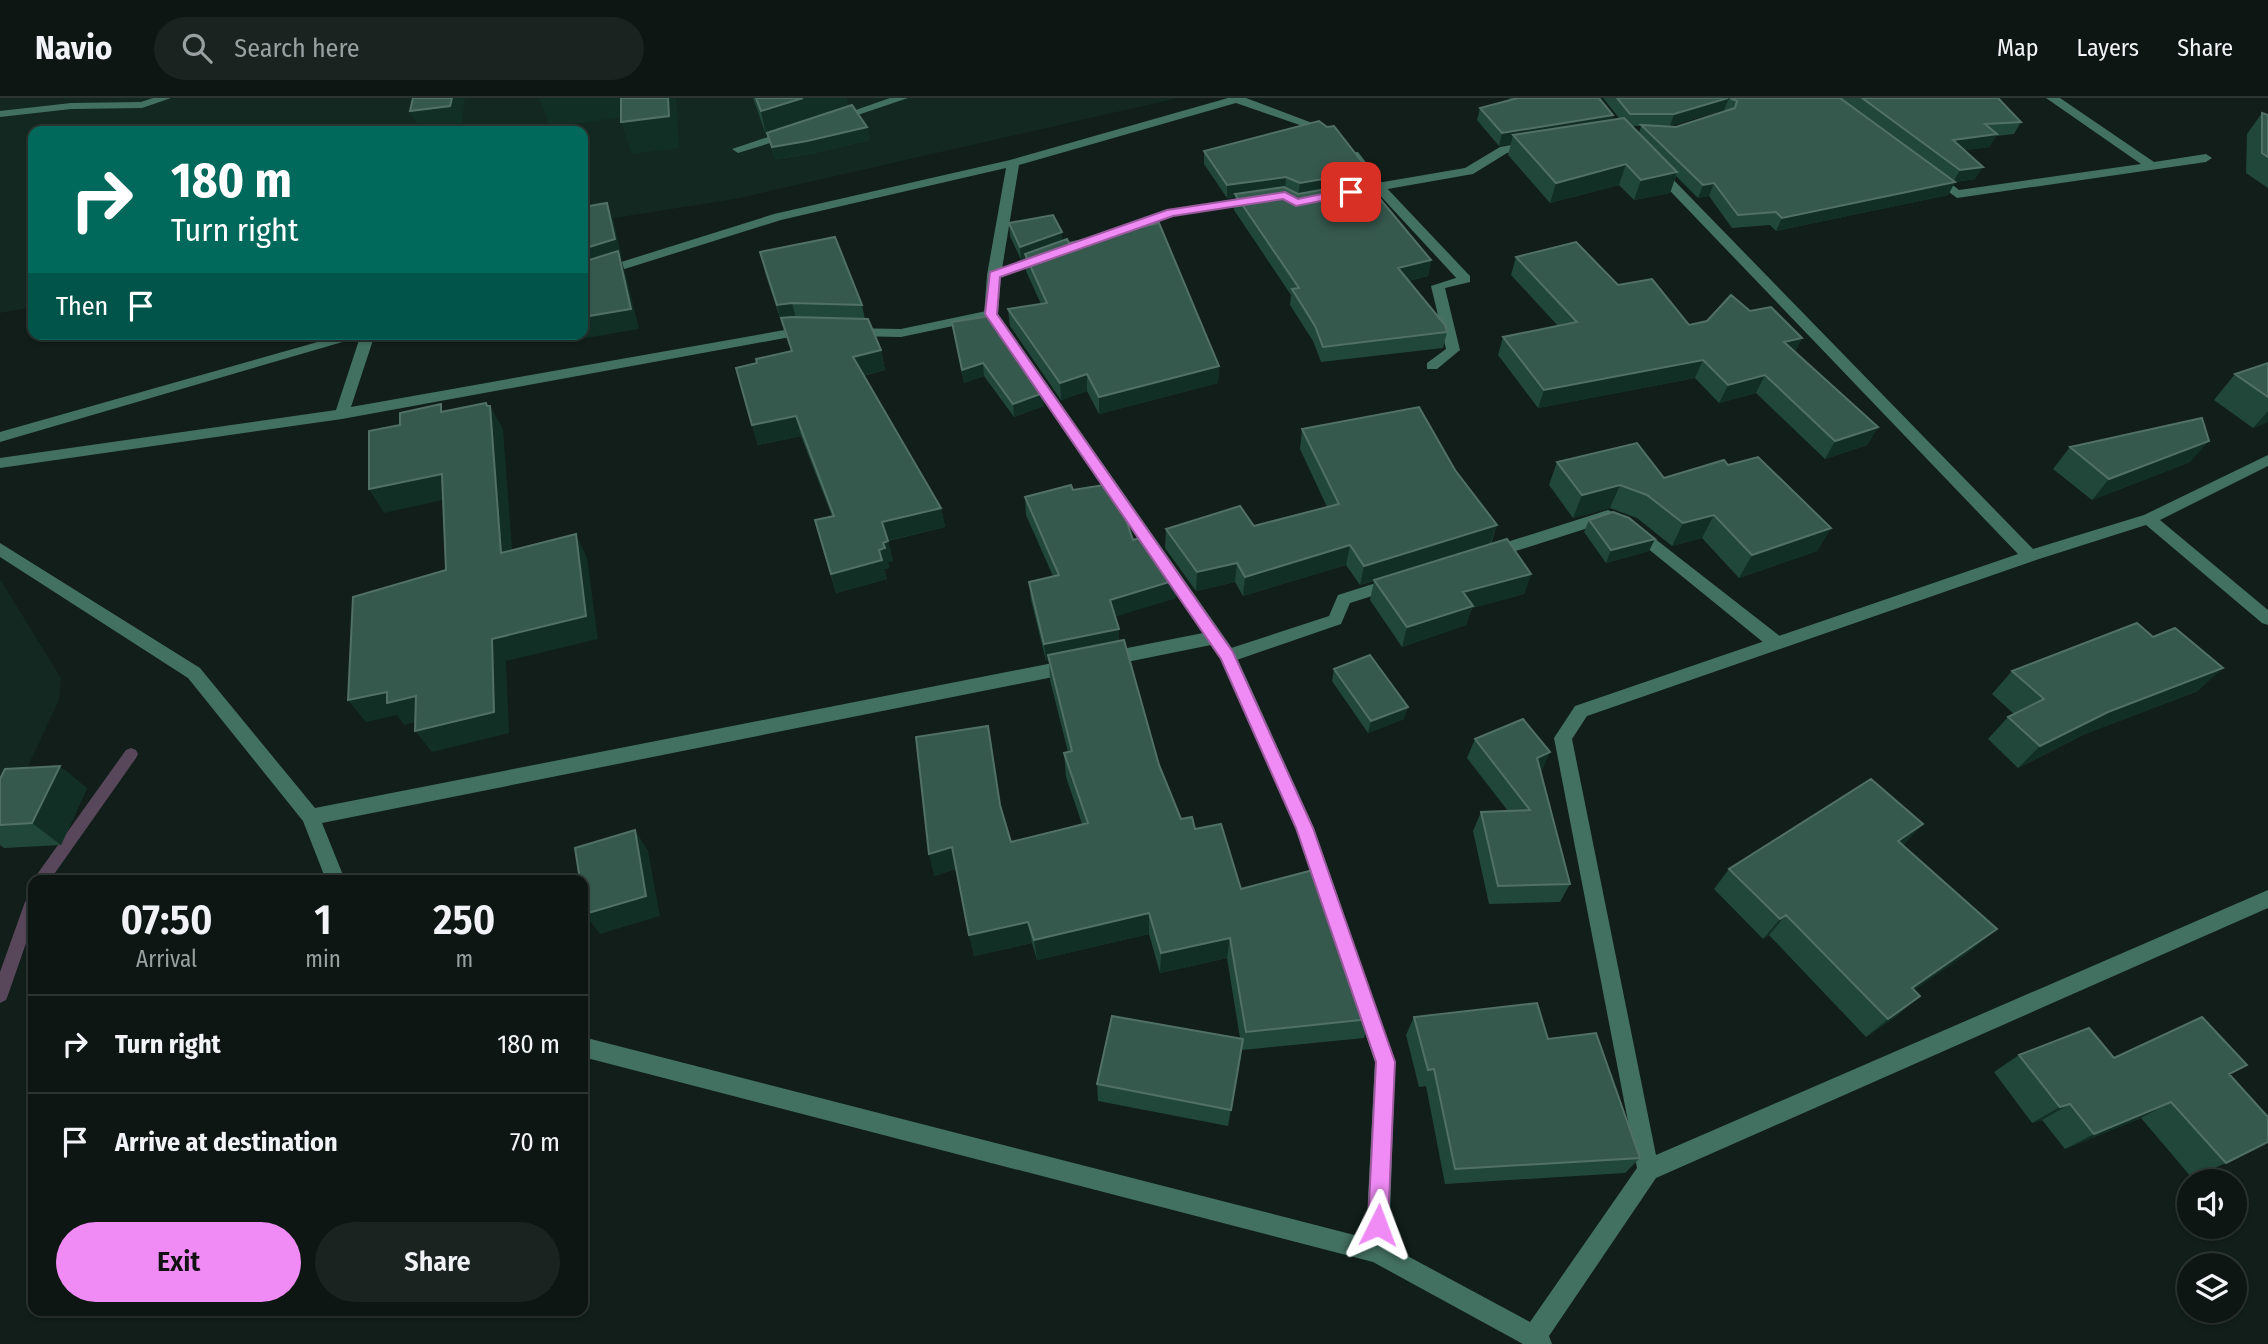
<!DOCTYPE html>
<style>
body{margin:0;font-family:"Fira Sans Condensed",sans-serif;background:#1b2321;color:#f1f3f6;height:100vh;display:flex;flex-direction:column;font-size:26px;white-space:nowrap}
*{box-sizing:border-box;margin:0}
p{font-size:23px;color:#9a9fa0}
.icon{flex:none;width:38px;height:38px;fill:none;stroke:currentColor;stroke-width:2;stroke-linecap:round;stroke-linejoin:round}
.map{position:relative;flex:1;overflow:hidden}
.panel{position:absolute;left:28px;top:777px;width:560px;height:441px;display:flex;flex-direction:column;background:#0d1613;border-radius:14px;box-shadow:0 2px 5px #0004,0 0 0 2px #2d3533}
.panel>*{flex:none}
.banner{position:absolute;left:28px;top:28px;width:560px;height:214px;border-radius:14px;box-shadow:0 2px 5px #0004,0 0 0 2px #2d3533;background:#00695c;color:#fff;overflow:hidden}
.buttons{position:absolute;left:2177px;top:1071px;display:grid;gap:14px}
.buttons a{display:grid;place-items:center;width:70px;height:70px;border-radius:50%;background:#0d1613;box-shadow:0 2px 5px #0004,0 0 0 2px #2d3533;font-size:35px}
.pin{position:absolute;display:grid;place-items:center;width:60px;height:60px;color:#fff;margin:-30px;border-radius:14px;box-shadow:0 4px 10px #0006}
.me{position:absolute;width:77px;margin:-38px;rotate:3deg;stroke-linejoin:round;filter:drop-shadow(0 0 5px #0008)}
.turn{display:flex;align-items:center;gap:24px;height:147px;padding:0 28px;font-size:32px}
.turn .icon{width:91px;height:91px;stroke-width:2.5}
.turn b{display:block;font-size:49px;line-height:60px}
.then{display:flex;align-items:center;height:66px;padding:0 28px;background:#0003;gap:14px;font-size:26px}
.eta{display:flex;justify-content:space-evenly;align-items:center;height:119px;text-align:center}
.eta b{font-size:42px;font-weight:600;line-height:49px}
.action{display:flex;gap:14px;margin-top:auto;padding:14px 28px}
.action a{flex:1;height:80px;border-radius:42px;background:#f08bf5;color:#111;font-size:28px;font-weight:600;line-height:80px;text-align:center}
.action a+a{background:#1b2321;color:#f1f3f6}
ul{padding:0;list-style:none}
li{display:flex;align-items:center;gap:21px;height:98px;padding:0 28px;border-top:2px solid #2d3533}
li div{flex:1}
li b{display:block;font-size:26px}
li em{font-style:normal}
header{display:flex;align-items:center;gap:42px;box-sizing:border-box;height:98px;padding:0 35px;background:#0d1613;border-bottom:2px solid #2d3533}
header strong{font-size:33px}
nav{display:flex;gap:38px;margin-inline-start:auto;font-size:24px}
.search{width:490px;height:63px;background:#1b2321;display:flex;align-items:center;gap:18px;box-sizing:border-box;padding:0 24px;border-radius:38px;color:#9a9fa0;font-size:26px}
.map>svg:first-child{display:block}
</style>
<header>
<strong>Navio</strong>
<div class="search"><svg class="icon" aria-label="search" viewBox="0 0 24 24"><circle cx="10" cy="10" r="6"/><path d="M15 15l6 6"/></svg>Search here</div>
<nav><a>Map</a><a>Layers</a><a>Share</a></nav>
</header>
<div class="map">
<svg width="2268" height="1246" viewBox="0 0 2268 1246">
<rect width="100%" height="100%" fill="#111e19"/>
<path fill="#132821" d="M0,0h1178l-443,101 -152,24v-92h-550v176l-33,6z
M0,481l61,99 -2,22 -59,126z"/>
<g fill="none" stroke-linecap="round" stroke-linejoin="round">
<path fill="#58475b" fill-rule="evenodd" d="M131,650l5,2 2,4 -2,4 -86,122h-17l93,-130z
M33,797v28l-25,72 -2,5 -6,3v-31l25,-70 3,-5z"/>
<path fill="#437161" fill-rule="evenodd" d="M153,0h18l-29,10 -71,1 -71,8v-6l71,-8 70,-1z
M890,0h18l-68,23 -10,-2z
M792,31l6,4 -2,2 -58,18 -6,-4z
M1532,43l4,1v6l-29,5 -34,21 -125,22 -6,-4 6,-4 117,-20 35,-21z
M1257,98l6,4 -2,3 -88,13 -83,30 -11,-3 88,-33z
M1048,153l6,4 -1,3 -54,20 -5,1 -7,-4z
M1465,177l5,1v6l-25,6 15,62 -23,19h-10v-6l19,-14 -15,-63z
M991,212l7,4 -2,3 -95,20 -52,-1 -7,-4 7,-4 52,1z
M807,228l7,4 -2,3 -470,86 -342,49v-10l336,-48 25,-76h14l-24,73z
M1608,412l5,2 3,4 -3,4 -122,39 -8,-6 2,-4z
M1636,426l145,113 2,5 -2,5h-12l-139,-113 -2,-4 2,-4z
M1395,479l6,2 2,4 -2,4 -51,16 -9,21 -113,39 -8,-7 2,-5 107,-35 9,-21z"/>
<path fill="#437161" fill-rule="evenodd" d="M1228,0h18l90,34 -10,2 -90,-31 -217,62 -18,110 -3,39 236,337 80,177 81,234 -6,184 141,76 107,-154 -83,-430 21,-32 443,-152 -366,-382v-6h8l373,383 111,-34 124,-60v11l-108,54 108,90v15l-6,-2 -116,-98 -110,35 -449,156 -15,23 84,416 612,-265v18l-612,270 -107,158 3,8h-29l-150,-82 -790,-205v-20l783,201 9,-176 -79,-234 -75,-169 -10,-14 -104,21 -8,-7 8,-7 96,-19 -219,-319 3,-39 19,-107 -225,52 -198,62v-8l191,-60 236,-54z
M2046,0h14l94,64 52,-8 6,4 -6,4 -249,36 -31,-23 10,-3 23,18 182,-26z
M1350,54h8l24,31 88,93v6h-10l-86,-93 -26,-34z
M346,236h24l-370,108v-10z
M0,445l200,125 115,140 758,-149 8,7 -8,7 -751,150 23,57h-19l-23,-59 -115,-143 -188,-121z"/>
</g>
<path fill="#21473b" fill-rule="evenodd" d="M753,0h93l2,9 19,20 2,13 -59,14 -35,5 -7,-24h-2z
M1509,0h90l14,17 -1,5 7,-2 -16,-20h395l23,24 -7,12 -18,2 -7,11 -24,3 10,29 -20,3 -7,13 -172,36 -6,-6 -38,3 -23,-32 -11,2 -22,-22 -6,17 -36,7 -15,-15 -69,18 -42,-48 3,-11 -12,2 -22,-26 3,-12 31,-8zM1724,12l1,1 -49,16 -6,-1zM1632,28h9l-2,7z
M2262,15l6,2v73l-22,-15 1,-39z
M1204,53l165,20 -2,12 64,77 -3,16 -20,5 39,51 -4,16 -122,14 -8,-21 -23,-36 1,-10 -57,-85 1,-13 -8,1 -23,-34z
M1009,125l53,9v9l7,2 150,123 -1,17 -119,31 -12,-23 -26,9 -51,-74 -2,-17 33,-5 -15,-33 -1,-13 -4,2 -11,-24z
M760,154l102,53 3,14 16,31 4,20 -22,6 78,132 4,19 -57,14 5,20 -5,1 1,6 -5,1 3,10 -51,14 -21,-73 17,-4 -31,-80 -43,9 -6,-20 5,-62 34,-12 -26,-78z
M1516,159l102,28 71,40 61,-14 52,27 -7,14 83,75 -11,18 -42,14 -69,-66 -37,10 -24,-25 -157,30 -40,-53 5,-18 55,-11 -47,-51z
M952,224l92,84 -30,11 -30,-41 -20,7z
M2268,265v59l-15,6 -39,-28 21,-26z
M1302,331l153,41 42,55 -6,19 40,30 -7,20 -52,14 -6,17 -64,22 -32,-47 4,-19 -14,4 -14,-20 -103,31 -8,-14 -39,9 -31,-43 1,-19 88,-3 73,-19 -27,-58z
M2070,349l120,15 -98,38 -39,-31z
M1557,364l107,16 64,-13 103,63 -14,23 -78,27 -37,-40 -30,8 -35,-28 -27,-10 -37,10 -24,-33z
M1073,392l60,50 43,40v18l-61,18 4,25 40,124 22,54 14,10 46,60 130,130 -7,19 -122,12v-2l-14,78 -130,-25 -1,-17 143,-46 -13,-80 -67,15 -11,-39 -112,26 -5,-17 -58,13 -18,-87 -22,7 66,-70 11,36 71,-18 -16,-47 -2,-24 4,-1 -18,-72 -1,-19h-3l-15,-61 -2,-18 24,-6 -27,-61 -1,-18z
M1589,422l60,31 -43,12 -22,-31z
M1334,571l70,50 -36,14 -36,-52z
M2012,573l186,20 -113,43 -67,34 -30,-29 20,-22 6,-3 -22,-20z
M1475,641l75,13 -10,20 30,112 -10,18 -71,2 -16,-73 8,-19 27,-1 -41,-53z
M0,681l87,9 -26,57 -57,3 -4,-3z
M1923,726l-20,21 70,104 -59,41 -16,25 -32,22 -97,-102 -6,4 -49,-50 15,-20z
M1414,919l134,22 92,119 -15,15 -180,11 -19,-98 -7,1 -13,-52z
M2019,957l95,3 115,17 -3,88 -34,15 -51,-60 -76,31 -23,-29 -10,3 -38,-51z"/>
<path fill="#122f26" d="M452,0h13l-4,33h-41l-10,-20z
M539,0h86l6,18 -81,11z
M668,0h8l3,50 -47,6 -11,-32z
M803,0h43l2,11 -82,26 -5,-24z
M1729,0l-5,12 -54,16 4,-12z
M1613,17l-4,13 -96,7 -2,9 -12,2 3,-13z
M867,29l2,13 -59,14 -35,5 -3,-12z
M1997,36l-8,13 -43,6 7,-13z
M1626,66l-7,21 -69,18 6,-20z
M1983,69l-8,12 -20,3 -7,13 -172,36 6,-13 171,-36 7,-12z
M1369,73l-2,13 -69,12 2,-13z
M1677,74l-7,21 -36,7 7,-20z
M1286,79l-1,12 -50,5v3l-8,1v-13z
M1714,85l-5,13 -11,2 5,-13z
M607,105l7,20 8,36h-1l4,13 14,57 -53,9 -3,-9v-80z
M1062,134v13l-37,9v4l-4,2 -1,-13z
M1431,162l-3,16 -33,8 3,-16z
M792,205l5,20 -15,3 -5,-21z
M1802,240l-9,18 -9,-14z
M881,252l4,20 -28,7 -4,-20z
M1703,262l-8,18 -157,30 6,-18z
M983,265l1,13 -20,7 -2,-13z
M1219,268l-1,17 -119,31v-17z
M1087,276v17l-26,9 -1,-17z
M1765,277l-9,18 -37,10 9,-18z
M1043,295l1,13 -30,11 -1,-13z
M486,305l5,8 -1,-5 13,23 11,147 -13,-23z
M2268,313v11l-15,6z
M796,318l5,20 -43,9 -6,-20z
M1878,329l-11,18 -42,14 10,-18z
M2209,343l-19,21 -98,38 17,-21z
M442,376l14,23 -72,16 -15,-24z
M1620,387l-10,23 -37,10 9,-23z
M941,410l4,19 -59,14 -4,-19z
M1714,417l-12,23 -30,8 11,-23z
M1497,427l-7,19 -130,41 4,-19z
M1831,430l-14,23 -78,27 13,-23z
M576,436l11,24 11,81 -92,22 3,72 -77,19 -17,-21 77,-92z
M1655,441l-6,12 -43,12 5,-13z
M888,443l5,20 -5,1 1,6 -5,1 3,10 -51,14 -5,-19 48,-24 4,-7z
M1350,447l-4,20 -103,31 2,-19z
M1237,465l-2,19 -39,9 1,-19z
M1531,476l-7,20 -52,14 -6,17 -64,22 5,-20 56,-35z
M1176,482v18l-65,20 -1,-18z
M1119,531v18l-71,8 1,6h-3l-2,-17z
M2223,570l-25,23 -113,43 -67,34 22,-22 68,-34z
M387,594l29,4 16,22 -28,7 -7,-10 -31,7 -18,-22z
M1408,609l-4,12 -36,14 3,-12z
M1550,654l-8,19 -14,6 9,-19z
M60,668l27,22 -26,57 -29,-22z
M1923,726l-21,22 -4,-5z
M635,732l13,21 12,65 -60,18 -15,-20z
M952,749l5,22 -23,7 -5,-22z
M1149,815v21l-112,26 -3,-20z
M1786,817l-17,20 -6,4 17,-20z
M1028,824l4,21 -58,13 -5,-21z
M1997,831l-24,20 -83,58 22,-19z
M1230,840l-3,20 -67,15 1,-20z
M1920,898l-22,19 -32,22 22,-18z
M2171,1004l-30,16 -76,31 29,-15z
M2070,1006l-28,16 -10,3 28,-16z"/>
<path fill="#36594e" stroke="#517066" stroke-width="2" d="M413,0h39l-2,8 -40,5z
M621,0h47l1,18 -48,6z
M756,0h47l-42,13z
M1518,0h81l14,17 -111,18 -22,-25z
M1617,0h111l-54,16h-44z
M1730,0h110l115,84 -173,36 -6,-6 -38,3 -24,-32 -11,2 -62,-60 35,2 59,-19 2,-7z
M1862,0h136l23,24 -36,2 12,10 -44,6 30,27 -23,3z
M852,7l15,22 -60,14 -35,6 -5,-14z
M2262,15l6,2v42l-6,-4z
M1624,20l53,54 -36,8 -15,-16 -70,19 -43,-48z
M1319,23l8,6 7,-1 35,45 -69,12 -14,-6 -59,8 -23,-34z
M1366,84l65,78 -33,8 47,57 2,7 -124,15 -8,-21 -23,-37 7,-1 -64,-94 49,-7 14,7z
M607,105l8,36 -32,10v-42z
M1053,117l9,17 -42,15 -11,-24z
M1159,125l60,143 -120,31 -12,-23 -27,9 -52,-74 39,-6 -22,-49 42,-15 2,4z
M835,139l27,68 -70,-2 -15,2 -17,-53z
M1576,144l42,43 34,-6 37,46 18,-4 24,-26 19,16 21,-4 31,31 -18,4 94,85 -43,14 -70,-66 -37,10 -25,-25 -159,30 -41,-53 74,-15 -61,-65z
M618,153l13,58 -48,8v-55z
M990,218l53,77 -30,11 -30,-41 -21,7 -10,-48z
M792,219l76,2 13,31 -28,7 88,151 -59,14 6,19 -5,2 2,5 -6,2 3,10 -51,14 -16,-54 19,-4 -38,-100 -44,9 -16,-57 21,-5 -1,-4 36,-8 -11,-33z
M2268,265v34l-33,-23z
M486,305l1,3h3l11,147 75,-19 10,82 -94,23 2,73 -79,19 1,-35 -29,7v-11l-39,8 5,-103 93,-27 -4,-96 -73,15v-58l31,-6v-12l41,-9v8z
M1419,309l36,63 42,55 -133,41 -14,-21 -105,32 -8,-14 -40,9 -31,-43 74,-23 14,20 85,-22 -37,-75z
M2202,320l7,23 -100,38 -39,-32z
M1637,345l27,35 60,-18 4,5 30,-8 73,71 -79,27 -38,-40 -31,8 -36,-28 -27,-10 -38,10 -25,-33z
M1110,386l8,12 15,44 13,-4 30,44 -66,20 9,29 -75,15 -15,-62 30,-7 -34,-78 46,-12 2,5z
M1613,414l16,6 26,21 -44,11 -22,-30z
M1507,441l24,35 -68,18 10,14 -66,21 -33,-47z
M2137,525l16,14 22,-9 48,40 -115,44 -68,34 -32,-29 36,-18 -32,-28z
M1124,542l35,125 22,54 11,-2 3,12 26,-5 20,65 72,-19 58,149 -125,13 -16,-94 -69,15 -12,-40 -115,27 -6,-18 -59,13 -17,-88 -23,7 -13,-117 72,-11 12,79 11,37 77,-19 -24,-70 8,-2 -24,-96z
M1370,557l38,52 -37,14 -37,-52z
M1523,621l27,33 -13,6 33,126 -72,2 -17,-74 49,-2 -55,-71z
M60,668l-28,57 -32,2v-46l5,-10z
M1871,681l52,45 -25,17 99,88 -85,59 8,8 -32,23 -102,-104 -6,4 -51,-50z
M635,732l11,66 -61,18 -2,-14v-20h-3l-5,-32z
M1537,905l11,36 48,-6 44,125 -185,11 -21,-100 -6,1 -14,-53z
M1112,918l131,23 -12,71 -134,-26z
M2202,919l45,48 -18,9 39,43v25l-42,21 -55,-61 -77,32 -24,-30 -10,3 -41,-52 70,-27 25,30z"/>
<path fill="#f08bf5" stroke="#9c5a9f" stroke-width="2" d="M1351,90l4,1v5l-59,12 -13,-7 -110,17 -173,61 -3,37 236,338 80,176 82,234 -7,163 -3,7 -7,3 -7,-3 -3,-7 8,-163 -80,-234 -75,-169 -236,-345 5,-42 177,-62 118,-18 13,7z"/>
</svg>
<div class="buttons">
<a><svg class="icon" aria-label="sound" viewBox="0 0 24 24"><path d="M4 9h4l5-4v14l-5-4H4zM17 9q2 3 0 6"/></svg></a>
<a><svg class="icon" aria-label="layers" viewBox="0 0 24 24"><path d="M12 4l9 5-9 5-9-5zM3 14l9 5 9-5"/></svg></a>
</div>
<div class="pin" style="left:1351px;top:94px;background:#d93025"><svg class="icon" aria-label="arrive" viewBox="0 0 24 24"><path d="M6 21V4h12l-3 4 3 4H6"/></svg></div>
<svg class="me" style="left:1378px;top:1127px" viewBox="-20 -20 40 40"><path d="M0-17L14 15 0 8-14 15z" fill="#f08bf5" stroke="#fff" stroke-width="4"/></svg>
<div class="banner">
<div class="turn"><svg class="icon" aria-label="right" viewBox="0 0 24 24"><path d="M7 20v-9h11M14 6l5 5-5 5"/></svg><div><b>180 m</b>Turn right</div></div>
<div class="then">Then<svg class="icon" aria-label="arrive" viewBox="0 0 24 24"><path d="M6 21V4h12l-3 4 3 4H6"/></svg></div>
</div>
<section class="panel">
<div class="eta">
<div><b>07:50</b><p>Arrival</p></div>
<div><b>1</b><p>min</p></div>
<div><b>250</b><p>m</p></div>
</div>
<ul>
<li><svg class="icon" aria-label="right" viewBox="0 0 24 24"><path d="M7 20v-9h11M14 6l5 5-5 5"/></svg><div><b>Turn right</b></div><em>180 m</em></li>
<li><svg class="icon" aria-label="arrive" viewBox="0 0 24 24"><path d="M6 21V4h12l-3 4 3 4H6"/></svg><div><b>Arrive at destination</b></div><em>70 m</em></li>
</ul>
<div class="action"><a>Exit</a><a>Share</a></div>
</section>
</div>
